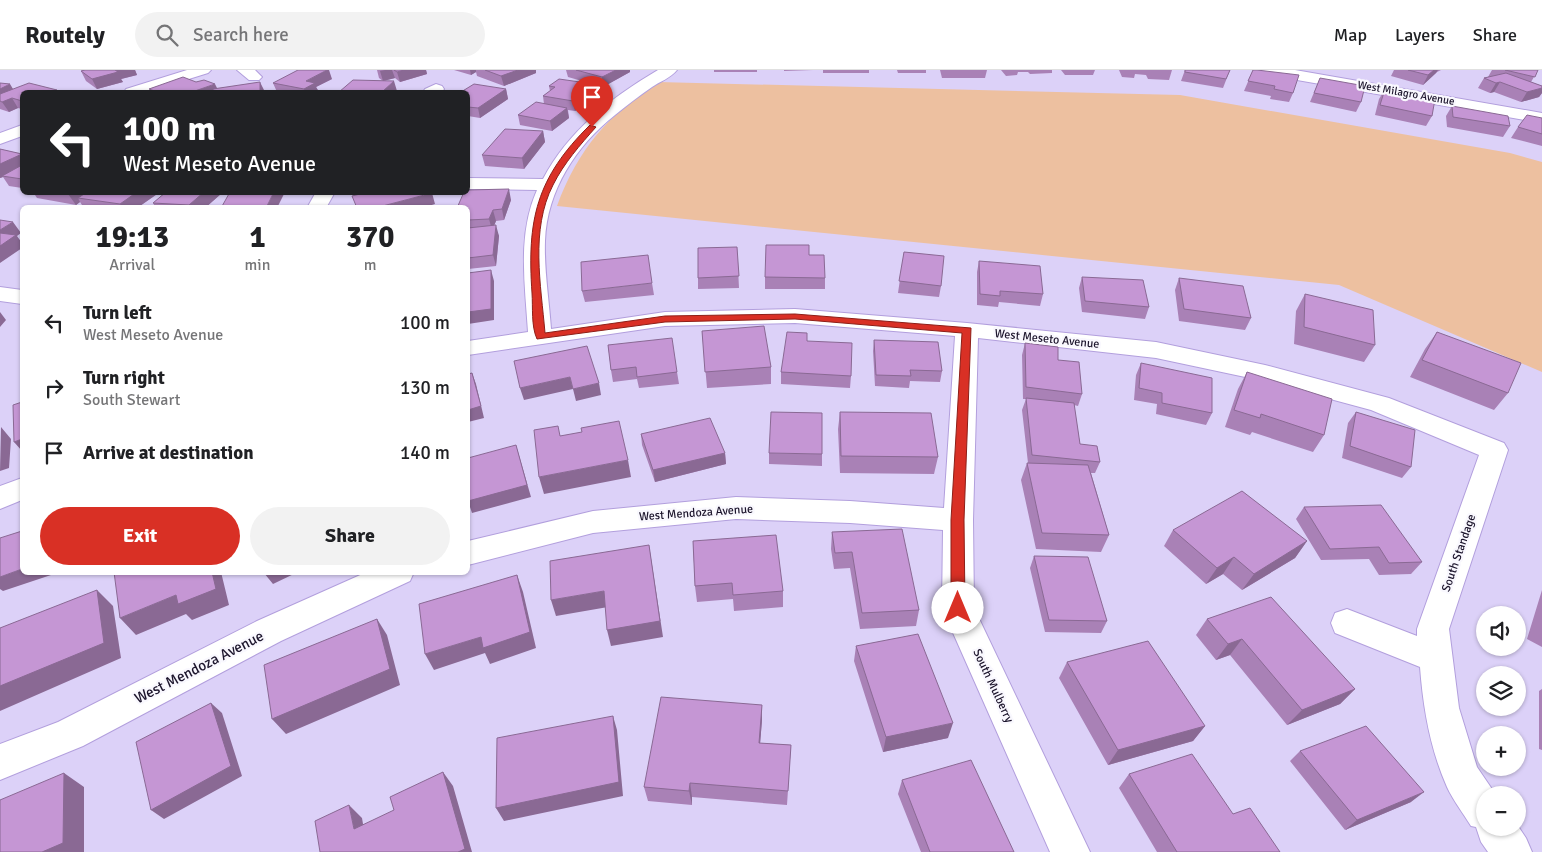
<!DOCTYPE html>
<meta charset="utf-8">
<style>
body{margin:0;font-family:Signika,sans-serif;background:#f2f2f2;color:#202124;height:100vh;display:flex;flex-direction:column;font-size:19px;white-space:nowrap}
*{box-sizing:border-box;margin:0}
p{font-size:16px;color:#757577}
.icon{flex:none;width:28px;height:28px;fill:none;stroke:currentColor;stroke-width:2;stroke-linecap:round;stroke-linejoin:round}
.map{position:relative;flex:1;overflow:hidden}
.sheet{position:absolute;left:20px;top:135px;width:450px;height:370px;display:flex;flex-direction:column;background:#fff;border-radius:8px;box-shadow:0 1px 4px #0004}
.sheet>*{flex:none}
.hud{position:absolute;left:20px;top:20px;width:450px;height:105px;border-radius:8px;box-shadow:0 1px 4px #0004;background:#202124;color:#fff;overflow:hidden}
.tools{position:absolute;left:1476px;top:536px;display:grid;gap:10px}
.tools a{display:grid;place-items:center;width:50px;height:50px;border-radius:50%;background:#fff;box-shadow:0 1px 4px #0004;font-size:25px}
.pin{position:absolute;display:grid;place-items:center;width:42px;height:42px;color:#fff;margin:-51px -21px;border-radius:50% 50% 50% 0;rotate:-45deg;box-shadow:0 0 5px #0007}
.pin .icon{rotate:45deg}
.me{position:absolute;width:55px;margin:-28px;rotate:0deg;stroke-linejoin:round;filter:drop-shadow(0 0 4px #0008)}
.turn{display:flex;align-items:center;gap:18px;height:105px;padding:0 20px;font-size:22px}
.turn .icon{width:65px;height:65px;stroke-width:2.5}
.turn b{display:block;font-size:35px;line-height:42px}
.eta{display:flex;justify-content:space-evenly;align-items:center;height:85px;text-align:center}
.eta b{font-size:30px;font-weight:700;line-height:35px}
.primary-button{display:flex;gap:10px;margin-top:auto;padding:10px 20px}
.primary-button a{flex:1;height:58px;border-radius:30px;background:#d93025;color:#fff;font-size:20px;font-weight:700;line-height:58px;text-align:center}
.primary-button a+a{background:#f2f2f2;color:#202124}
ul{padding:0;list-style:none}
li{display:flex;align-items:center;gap:15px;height:65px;padding:0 20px}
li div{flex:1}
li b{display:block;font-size:19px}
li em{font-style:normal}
header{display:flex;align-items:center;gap:30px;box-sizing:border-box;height:70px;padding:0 25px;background:#fff;border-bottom:1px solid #e0e0e0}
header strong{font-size:24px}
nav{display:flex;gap:28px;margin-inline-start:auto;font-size:18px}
.search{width:350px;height:45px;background:#f2f2f2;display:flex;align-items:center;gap:12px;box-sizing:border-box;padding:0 18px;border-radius:28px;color:#757577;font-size:19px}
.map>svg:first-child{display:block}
</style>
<header>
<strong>Routely</strong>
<div class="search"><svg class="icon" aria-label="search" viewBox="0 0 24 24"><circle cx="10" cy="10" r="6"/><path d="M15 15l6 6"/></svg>Search here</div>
<nav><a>Map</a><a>Layers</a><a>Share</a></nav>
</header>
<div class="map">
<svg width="1542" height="782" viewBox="0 0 1542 782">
<rect width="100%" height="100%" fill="#dcd1f8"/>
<path fill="#edc0a0" d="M658,12l522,13 330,58 32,9v210l-203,-87 -782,-79c21,-57 51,-91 101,-124z"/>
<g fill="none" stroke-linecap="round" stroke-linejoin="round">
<defs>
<path id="minor" d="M187,0h24l-3,3 -61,19h-23l2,-3z
M237,0h18l7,7 -3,3h-10z
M658,0h19c-6,8 -18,12 -25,17 -13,9 -25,18 -37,28 -39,31 -68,75 -70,126 -1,29 4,58 6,88l114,-17 130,-3 172,14 189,19 109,23 124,33 115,45 4,7 -59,179 10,79 18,59 19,28h-11v33l33,-2 8,12 6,14h-44l-7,-10 -5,-15 -5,-1c-8,-13 -18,-26 -24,-39 -17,-38 -24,-80 -27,-120l-85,-34 -4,-10 4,-10 12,-4 70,27v-7l62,-174 -108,-45 -107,-29 -108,-23 -178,-20 -5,182 1,88 116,244h-40l-108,-244 1,-78 -93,-7 -114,-4 -143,14 -125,32v-24l125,-30 143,-14 114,4 94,7 11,-172 -160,-13 -130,3 -197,29v-14l60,-9c-3,-48 -11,-97 9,-142l-69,-1v-11l75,1c25,-48 69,-82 115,-109z
M1261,0h34l247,43v10l-273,-48 -5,-2z
M436,14l6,2 2,3 -2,3h-19l2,-3z
M22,55v11l-22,8v-11z
M316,122h19l-9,16h-19z
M0,217l22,3v14l-22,-3z
M22,408v22l-22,9v-23z
M367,502h47l-4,9 -129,60 -198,105 -83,34v-36l58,-22 199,-101z"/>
</defs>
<use href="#minor" stroke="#b29fdd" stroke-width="2"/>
<use href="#minor" fill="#fff" fill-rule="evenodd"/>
</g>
<path fill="#a981b6" d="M85,0h50l2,5 -16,4 2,3 -26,7 -11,-8 -5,-10z
M377,0h49l1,4 -27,8 -5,-4 -12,3 14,10 -2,1h-56l44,-11 -4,-3z
M454,0h82v3l-32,13 -27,-10 -1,-4 -5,3z
M566,0h64v2l-27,15 -35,-10z
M714,0h43v2h-43z
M784,0h29l-29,1z
M823,0h46v3h-46z
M897,0h29v3h-28z
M940,0h47l-2,8h-43z
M1001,0h51v3l-22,1 -2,-2h-10l-1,3 -11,1z
M1061,0h34l-2,5h-28z
M1119,0h53l-3,10 -21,-1 -2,-4 -11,-1 -1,4 -12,-1z
M1185,0h45l-7,18 -42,-7z
M1253,0l40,23 -4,9 -19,-3 1,-3 -27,-5z
M1394,0h47l-4,2 -14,13 -32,-9z
M1492,0h46l-7,12 11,4v7l-3,4 -18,5 -27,-10 -4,1 -12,-5 6,-10 5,-1h-1z
M1320,8l41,24 -5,10 -46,-10z
M332,9l-16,8 3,5h-42l-4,-9z
M0,13l13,6 44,1 2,2h-37v17l-4,-1 -9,4 -9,-3z
M594,14l1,10 -20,17 -7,-1 1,8 -17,13 -32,-6 -2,-10 26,-11 -1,-8 7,-5 -1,-5z
M506,19l2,10 -28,19 -12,-2v-24z
M1385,19l47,27 -6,10 -51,-11 4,-16z
M1452,36l58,20 -7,11 -56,-10 -1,-11z
M1542,48v28l-31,-8 7,-11z
M543,61l2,11 -21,27 -39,-3 -3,-11z
M0,79l22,5v34l-13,-2 -6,-9 -3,1z
M33,122h127l-23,16h-53l-4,-6 -4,3 -39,-7z
M166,122h56v1l-17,15h-49l-3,-5z
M511,130l-7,20 -8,1 -2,5 5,10 -3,30 -28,3v-61z
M737,177l2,41 -41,1v-11z
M904,182l37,34 -2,11 -41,-4z
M809,185l16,23v11h-60v-12z
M979,191l64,33 -3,12 -41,-4 -1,5 -21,-2v-33z
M1082,207l67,30 -4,12 -63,-7 -3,-24z
M1179,208l72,40 -6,12 -66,-9 -4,-31z
M652,213l2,12 -69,7 -3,-11z
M1305,224l70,51 -11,17 -70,-18 2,-33z
M702,261l69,36v17l-64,4z
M1437,262l71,61 -14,17 -84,-33 15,-28z
M874,270l68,31 -2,11 -30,-1 -1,7 -34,-2 -2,-35z
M807,271l44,35 -1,12 -69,-4v-12z
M1025,273l33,17 24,34 -4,12 -4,-1 6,39 20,18 -5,11h-4l18,62 -8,17 -65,-3 -15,-69 6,-17h1l-6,-53 4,-11h-3l-1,-44z
M608,275l69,27 2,12 -40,4 -2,-9 -24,3 -2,-12z
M1141,293l71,50 -6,12 -50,-11 1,-10 -23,-4 2,-25z
M1247,302l77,63 -11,17 -61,-20 -2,3 -25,-8 13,-38z
M840,342l98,45 -4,17 -94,-1 -2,-44z
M1356,342l55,55 -9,11 -60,-20 6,-35z
M641,364l84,19 1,11 -71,18 -13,-37z
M769,383l53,1v12l-53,-2z
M1304,437l118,55 -11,12 -32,1 -10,-16 -48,1 -25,-41z
M1173,460l134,11 -12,17 -53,32 -19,-16 -17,10 -42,-38z
M832,462l87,78 -3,16 -56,3 -10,-61 -16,1 -3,-20z
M693,471l90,50v16l-49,4 -1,-12 -36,3 -2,-16z
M1034,486l73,65 -6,12 -56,-1 -15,-64z
M1542,520v57l-15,-8z
M1207,549l148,70 -15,15 -53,21 -57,-70 -14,5 -20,-25z
M856,576l92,92 -65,14 -29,-91z
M1067,592l138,64 -12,15 -85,24 -49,-87z
M1542,619v61l-3,-1v-58z
M762,635v15l-2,23 31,2 -4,60 -95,-8v8l-44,-4 -4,-14z
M1300,681l111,51 -66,28 -55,-69z
M1129,704l104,40 47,38h-123l-38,-64z
M902,710l112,72h-93l-23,-58z"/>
<path fill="#8a6994" d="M114,0h21l2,5 -16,4 2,3 -26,7 -5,-10z
M327,0h2l3,9 -16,8 3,5h-14l-1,-3 2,-8z
M385,0h7l3,8 -12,3 -3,-10z
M404,0h22l1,4 -27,8 -3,-10z
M470,0h6v2l-5,3z
M518,0h18v3l-32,13 -3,-10z
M616,0h14v2l-27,15 -1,-10z
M1434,0h4l-2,3 -13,12 5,-10z
M394,11l3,10 -2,1h-13z
M260,12l5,10h-5z
M1500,12l-6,10 -4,1 6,-10z
M10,14l6,10 -16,7v-12z
M215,14l4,8h-27z
M594,14l1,10 -20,17 -2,-10z
M1542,18v5l-3,4 -18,5 6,-10z
M506,19l2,10 -28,19 -2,-10z
M12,28l6,10 -9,4 -7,-10z
M567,38l2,10 -17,13 -2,-10z
M543,61l2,11 -21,27 -2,-11z
M22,84v14l-20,8 1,1 -3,1v-14z
M509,119l2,11 -7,20 -2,-11z
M71,122h26l-19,6 2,4 -4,3 -8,-11z
M137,122h23l-23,16h-15l-2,-4z
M204,122l18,1 -17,15h-14l-2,-3z
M274,122h11l-8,16h-11z
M432,123l3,11 -13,4h-47z
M493,140l3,11 -4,9 -3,-11z
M13,152l8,11 -4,3 5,7v5l-22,15v-33z
M496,155l3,11 -3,30 -3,-11z
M491,200l3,11v39l-26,4v-12z
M0,242l6,8 -6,7z
M472,303l4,11 8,34 -16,4v-12z
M570,307l3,12 -49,11 -4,-12z
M599,313l2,12 -25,6 -3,-12z
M1,357l10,12 -2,29 -9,3z
M22,369v12l-8,-9z
M516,375l15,52 -59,16 -4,-12z
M725,383l1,11 -71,18 -2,-12z
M628,390l3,17 -87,17 -5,-17z
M1307,471l-12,17 -53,32 12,-16z
M649,475l14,92 -52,9 -4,-16z
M1234,487l-11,17 -17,10 11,-16z
M22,499v3h38l-57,19 -3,-2v-12z
M212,502h9l8,33 -37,15 -6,-6 -50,21 -16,-17 56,-23z
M266,502h32l-25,12 -9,-11z
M517,505l6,17 13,56 -46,16 -5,-11 -51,17 -9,-16 56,-17z
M97,520l16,16 8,52 -121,53v-25z
M604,521l4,16 -52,9 -5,-16z
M377,549l10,16 13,50 -114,49 -14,-15z
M1242,569l-12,16 -14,5 12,-16z
M1355,619l-15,15 -53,21 15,-15z
M211,633l11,10 20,63 -78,43 -13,-9z
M762,635v15l-3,37v-14z
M613,646l4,14 6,66 -119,25 -8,-13z
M953,653l-5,15 -65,14 3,-15z
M1205,656l-12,15 -85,24 10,-15z
M443,702l10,14 19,66h-14z
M64,703l20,14v65h-42z
M690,713l2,14v8l-3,-14z
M1424,722l-13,10 -66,28 12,-10z
M349,735l13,13 4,24 -12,-13z"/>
<path fill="#c596d4" stroke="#8a6994" d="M85,0h30l3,2 -26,7 -11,-8z
M298,0h29l-21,11 9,2 -11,6 -31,-6z
M394,0h10l-7,2z
M485,0h33l-17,6z
M576,0h40l-14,7z
M1185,0h45l-4,9 -41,-7z
M1253,0h4l42,5 -6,18 -19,-4 1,-3 -27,-5z
M1408,0h26l-6,5z
M1505,0h33l-3,7z
M1506,3l36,13v2l-15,4 -27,-10 -4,1 -12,-5z
M183,7l13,5 8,-2 11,4 -23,8h-35l-8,-3z
M1320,8l45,8 -4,16 -47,-9z
M559,9l35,5 -21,17 -30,-5 12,-9 -6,-1z
M353,10l41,1 -12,11h-43z
M260,12v10h-47v-3z
M0,13l10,1 -10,5z
M29,13l28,7 -5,2h-30v9l-10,-3 -10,4 -2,-1v-7z
M474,14l32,5 -28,19 -10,-1v-15h-7z
M1385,19l50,10 -3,17 -52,-11z
M536,32l31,6 -17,13 -32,-6z
M1452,36l56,10 2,10 -57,-9z
M1527,45l15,3v16l-24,-7z
M505,59l38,2 -21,27 -40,-3z
M0,79l22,5 -22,10z
M22,95v14l-20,-3z
M509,119l-7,20 -9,1 -4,9 -21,1v-12h-11l7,-16h4v-2z
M60,122h11l-3,2z
M87,122h50l-17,12 -42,-6z
M166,122h38l-15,13 -36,-2z
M230,122h44l-8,16h-45z
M368,122h63l1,1 -57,15h-18l-5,-12z
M0,150l13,2 -13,8z
M496,155l-3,30 -25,3v-30z
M0,163l16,2 -16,11z
M766,175h43v10h15l1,23 -60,-1z
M737,177l2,29 -41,2v-30z
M904,182l40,4 -3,30 -42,-5z
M648,185l4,28 -70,8 -1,-29z
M979,191l61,5 3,28 -43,-3v5l-20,-2z
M491,200v39l-23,3v-39z
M1082,207l61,3 6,27 -64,-6z
M1179,208l64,8 8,32 -67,-9z
M1305,224l68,16 2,35 -71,-18z
M764,256l7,41 -66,5 -3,-41z
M787,262l20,1v8l45,2 -1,33 -70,-4z
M1437,262l84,31 -13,30 -86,-33z
M672,268l5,34 -40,5 -1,-10 -25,3 -3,-25z
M874,270l64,2 4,29 -32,-1 1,6 -35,-1z
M1025,273l33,4v13l21,2 3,32 -56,-7z
M587,276l12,37 -26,6 -3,-12 -50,11 -6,-27z
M1141,293l71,15v35l-50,-10v-10l-23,-5z
M1247,302l85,27 -8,36 -63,-21 -1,4 -26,-8z
M472,303l9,33 -13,4v-36z
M1026,328l48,5 6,41 17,2 3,16 -68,-7z
M22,332v37l-8,3 -1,-37z
M771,342l51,1v41l-53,-1z
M840,342l91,1 7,44 -97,-1z
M1356,342l59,18 -4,37 -61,-21z
M710,348l15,35 -72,17 -12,-36z
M619,351l9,39 -89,17 -5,-47 24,-4 2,10 22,-4 -1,-4z
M516,375l11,40 -59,16v-43z
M1027,393l61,2 21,70 -67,-2z
M1242,421l65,50 -53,33 -20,-17 -17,11 -44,-38z
M1381,435l41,57 -33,1 -10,-16 -49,2 -26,-42z
M902,459l17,81 -57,3 -10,-61 -17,1 -3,-21z
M22,461v38l-22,8v-39z
M776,465l7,56 -50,4 -1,-12 -37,3 -2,-45z
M649,475l11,76 -53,9 -3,-39 -53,9 -1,-39z
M1034,486l54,1 19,64 -58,-1z
M114,502h98l4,17 -38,15 -2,-9 -56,23z
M517,505l13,57 -47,16 -2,-11 -56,17 -6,-50z
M97,520l7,53 -104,43v-58z
M1271,527l84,92 -53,21 -60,-71 -14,5 -21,-25z
M377,549l13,50 -118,50 -8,-54z
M918,564l35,89 -67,14 -30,-91z
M1148,571l57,85 -87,24 -51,-88z
M661,627l101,8 -3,38 32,2 -3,46 -98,-8 -1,8 -45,-4z
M211,633l20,63 -80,44 -15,-68z
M613,646l6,66 -123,26 1,-70z
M1366,656l58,66 -67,28 -57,-69z
M1192,684l41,60 17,-6 30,44h-103l-48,-78z
M971,690l43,92h-84l-28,-72z
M443,702l22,77 -7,3h-138l-5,-31 34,-16 5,24 40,-19 -4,-13z
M64,703l-1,70 -21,9h-42v-52z"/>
<path fill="#d93025" stroke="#8d1f18" d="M590,55l6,2c-16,18 -32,36 -43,58 -23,45 -12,100 -8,148l120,-17 130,-2 176,14 -7,192 1,88 -2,4 -5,2 -5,-2 -2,-4v-88l11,-187 -167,-14 -130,3 -128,17c-6,-13 -4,-32 -5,-46 -5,-73 4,-115 58,-168z"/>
<g text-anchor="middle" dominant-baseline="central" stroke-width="4.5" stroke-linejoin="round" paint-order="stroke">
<g font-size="11" fill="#1c152c" stroke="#f9f8fe">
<text transform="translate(1406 23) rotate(10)">West Milagro Avenue</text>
</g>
<g font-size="12" fill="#1c152c" stroke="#f9f8fe">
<text transform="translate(1047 269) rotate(6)">West Meseto Avenue</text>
<text transform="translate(696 443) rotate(-4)">West Mendoza Avenue</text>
<text transform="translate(1459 483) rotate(-71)">South Standage</text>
<text transform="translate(993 616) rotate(65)">South Mulberry</text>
</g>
<g font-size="15" fill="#1c152c" stroke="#f9f8fe">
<text transform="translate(199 597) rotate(-27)">West Mendoza Avenue</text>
</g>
</g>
</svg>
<div class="tools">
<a><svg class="icon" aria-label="sound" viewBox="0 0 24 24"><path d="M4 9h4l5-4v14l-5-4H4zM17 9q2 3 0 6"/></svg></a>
<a><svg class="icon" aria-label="layers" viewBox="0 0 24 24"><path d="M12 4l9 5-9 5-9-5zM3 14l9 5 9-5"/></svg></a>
<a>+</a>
<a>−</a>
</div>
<div class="pin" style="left:592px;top:57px;background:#d93025"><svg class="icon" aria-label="arrive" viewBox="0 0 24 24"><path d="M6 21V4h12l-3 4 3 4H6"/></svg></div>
<svg class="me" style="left:958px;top:538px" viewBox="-20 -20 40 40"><circle r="19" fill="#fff"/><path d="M0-13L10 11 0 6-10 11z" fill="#d93025"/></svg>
<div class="hud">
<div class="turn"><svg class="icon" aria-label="left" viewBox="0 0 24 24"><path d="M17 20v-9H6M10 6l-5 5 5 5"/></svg><div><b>100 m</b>West Meseto Avenue</div></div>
</div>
<section class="sheet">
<div class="eta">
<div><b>19:13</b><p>Arrival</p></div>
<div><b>1</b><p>min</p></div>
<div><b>370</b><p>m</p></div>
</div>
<ul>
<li><svg class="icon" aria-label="left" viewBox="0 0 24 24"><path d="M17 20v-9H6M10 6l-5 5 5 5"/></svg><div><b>Turn left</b><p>West Meseto Avenue</p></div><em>100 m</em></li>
<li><svg class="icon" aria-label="right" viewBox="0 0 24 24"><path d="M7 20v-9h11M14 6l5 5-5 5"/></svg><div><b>Turn right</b><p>South Stewart</p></div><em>130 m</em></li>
<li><svg class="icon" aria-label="arrive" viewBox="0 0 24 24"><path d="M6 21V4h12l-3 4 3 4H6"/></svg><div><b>Arrive at destination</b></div><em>140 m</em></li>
</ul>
<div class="primary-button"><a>Exit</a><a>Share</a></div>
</section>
</div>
